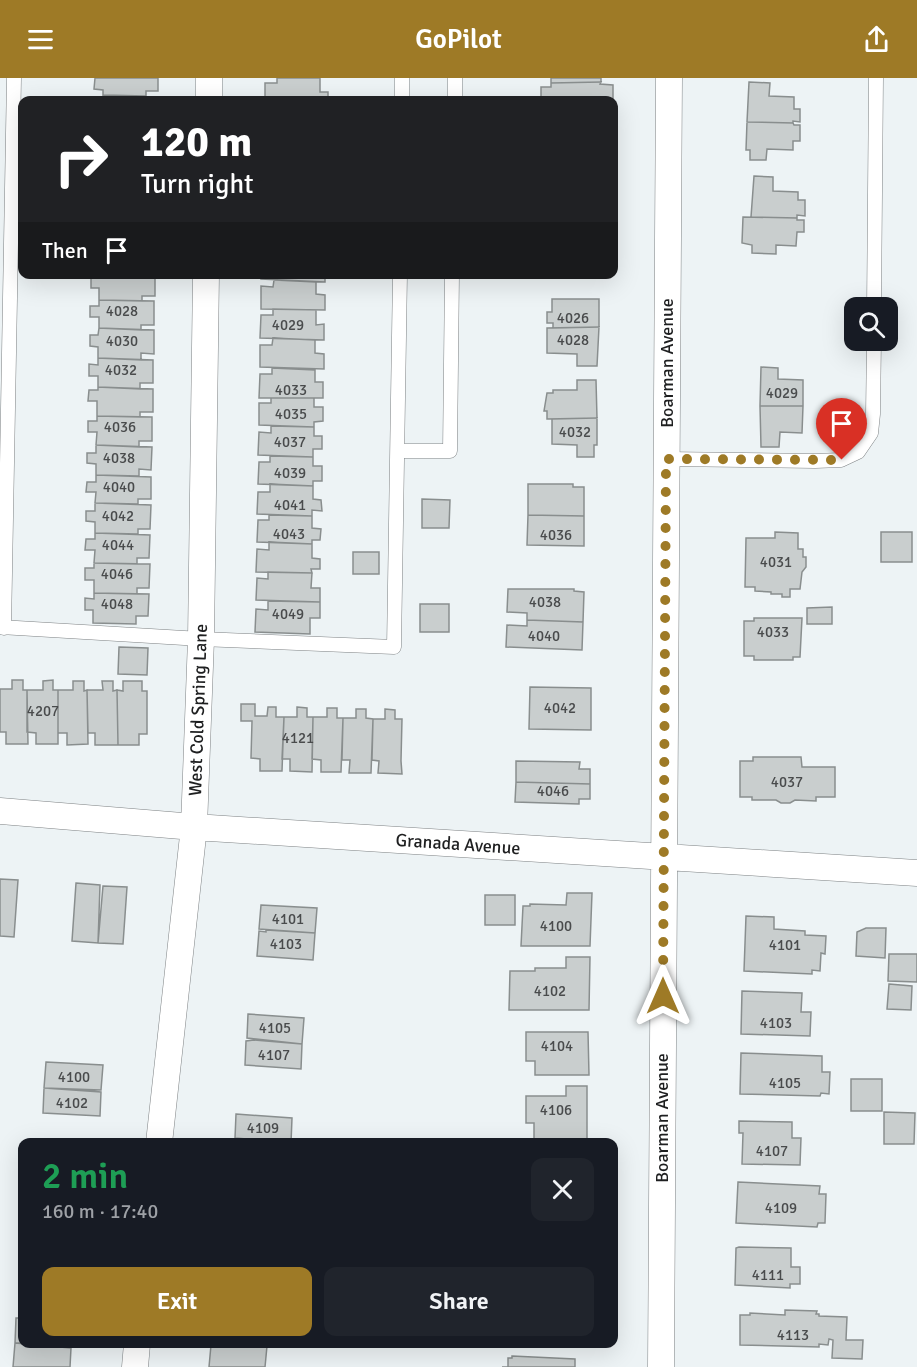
<!DOCTYPE html>
<meta charset="utf-8">
<style>
body{margin:0;font-family:Signika,sans-serif;background:#20242c;color:#f1f3f6;height:100vh;display:flex;flex-direction:column;font-size:22px;white-space:nowrap}
*{box-sizing:border-box;margin:0}
p{font-size:20px;color:#9ea1a6}
.icon{flex:none;width:33px;height:33px;fill:none;stroke:currentColor;stroke-width:2;stroke-linecap:round;stroke-linejoin:round}
.map{position:relative;flex:1;overflow:hidden}
.panel{position:absolute;left:18px;top:1060px;width:600px;height:210px;display:flex;flex-direction:column;background:#171b24;border-radius:12px;box-shadow:0 6px 24px #0002}
.panel>*{flex:none}
.top-card{position:absolute;left:18px;top:18px;width:600px;height:183px;border-radius:12px;box-shadow:0 6px 24px #0002;background:#202124;color:#fff;overflow:hidden}
.controls{position:absolute;left:844px;top:219px;display:grid;gap:12px}
.controls a{display:grid;place-items:center;width:54px;height:54px;border-radius:12px;background:#171b24;box-shadow:0 6px 24px #0002;font-size:30px}
.pin{position:absolute;display:grid;place-items:center;width:51px;height:51px;color:#fff;margin:-62px -26px;border-radius:50% 50% 50% 0;rotate:-45deg;box-shadow:0 0 6px #0007}
.pin .icon{rotate:45deg}
.me{position:absolute;width:66px;margin:-33px;rotate:0deg;stroke-linejoin:round;filter:drop-shadow(0 0 4px #0008)}
.turn{display:flex;align-items:center;gap:21px;height:126px;padding:0 24px;font-size:27px}
.turn .icon{width:78px;height:78px;stroke-width:2.5}
.turn b{display:block;font-size:42px;line-height:51px}
.then{display:flex;align-items:center;height:57px;padding:0 24px;background:#0003;gap:12px;font-size:22px}
.round{display:grid;place-items:center;flex:none;width:63px;height:63px;border-radius:12px;background:#20242c}
.headline{display:flex;align-items:center;justify-content:space-between;height:102px;padding:0 24px}
h1{font-size:36px;font-weight:600;line-height:45px;color:#1e9e55}
.button{display:flex;gap:12px;margin-top:auto;padding:12px 24px}
.button a{flex:1;height:69px;border-radius:12px;background:#9e7a26;color:#fff;font-size:24px;font-weight:600;line-height:69px;text-align:center}
.button a+a{background:#20242c;color:#f1f3f6}
header{display:flex;justify-content:space-between;align-items:center;height:78px;padding:0 24px;background:#9e7a26;color:#fff;font-size:27px;font-weight:600}
.map>svg:first-child{display:block}
</style>
<header><svg class="icon" aria-label="menu" viewBox="0 0 24 24"><path d="M4 6h16M4 12h16M4 18h16"/></svg>GoPilot<svg class="icon" aria-label="share" viewBox="0 0 24 24"><path d="M12 15V3M7 8l5-5 5 5M5 13v7h14v-7"/></svg></header>
<div class="map">
<svg width="917" height="1289" viewBox="0 0 917 1289">
<rect width="100%" height="100%" fill="#edf3f5"/>
<path fill="#c9cece" stroke="#898e8e" stroke-width="1.5" d="M95,0h63v13h-12v5l-43,-1v-5l-9,-1z
M277,0h43v14h8v8h-63v-17h12z
M551,0h50v4l-50,1z
M601,4l-1,2 13,1v15l-72,-1v-12h10v-4z
M749,4l21,1 -1,13 25,1v12h6v13l-7,-1v2l-46,-1z
M103,17l55,2v3h-55z
M747,44l46,1 1,2h6v16h-7v9l-26,-1 -1,11h-16v-10h-4z
M754,98l19,1v14l25,1v8h7v16l-8,-1v3l-46,-1z
M743,139l54,1v2h7v12h-7l-1,14 -20,-1v9l-24,-1v-8l-10,-2z
M100,196h55v22h-13v5l-43,-1v-12h-8v-12h9z
M262,196h63v8l-64,-3z
M274,202l42,2v12l9,1v15l-64,-1v-23l12,1z
M552,221h47v28l-46,1v-5h-6v-11h5z
M99,222l55,1v24h-13v5l-42,-2v-11h-9v-11h9z
M273,231l43,1v15l8,-1v16l-64,-2 1,-23h12z
M599,249l-2,39h-20v-12l-30,-1v-25z
M99,250l55,2v24l-13,-1v7l-43,-2v-11l-8,-1v-11h8z
M273,260l42,2v13l9,1v15l-64,-2v-22h12z
M98,280l55,2v23h-13v6l-42,-2v-11h-9v-12l9,1z
M761,289l17,1v11l25,1v26h-43z
M272,290l43,2v12h8v16h-64l1,-24h12z
M577,302h19l1,38 -50,1v-8h-3l3,-18h6v-3h24z
M98,309l55,2v23h-13v5l-43,-1v-15h-9l1,-11h9z
M271,320h43v9h9v14l-9,1v5l-55,-2v-22h12z
M760,328h43l-1,27 -22,-1 -1,15h-18z
M97,338l55,1v24h-13v6l-43,-2 1,-13h-9v-11h9z
M597,340v27h-3v12h-17v-12l-25,-1v-25z
M271,348l43,1v9h8v13h-9v8l-55,-2 1,-23 12,1z
M96,367l56,2 -1,23 -12,-1v7l-43,-1v-11l-9,-1v-10h9z
M270,378l43,1v9h9v15h-9v5l-55,-2 1,-22h11z
M96,397l55,2v22h-13v5l-43,-1 1,-11h-10l1,-10h9z
M270,406l43,2v13l8,1 1,11 -10,-1v6l-55,-2 1,-22h12z
M528,406h45v3h11v29l-56,-1z
M422,421l28,1 -1,28h-27z
M95,425l56,2 -1,24h-12v5l-43,-1v-11l-9,-1v-10h9z
M269,437l43,1v12l9,1 -1,11h-8v4l-55,-2 1,-22h11z
M528,437l56,1v30l-57,-1z
M775,454l23,1v16h5v8h3v10l-4,5 -2,17h-10v8h-8v-3h-11v-2l-16,-1v-4h-10l1,-49h29z
M881,454h31v30h-31z
M95,455l55,2 -1,23h-12v6l-43,-1 1,-13h-10l1,-11h9z
M269,464l43,2v14l8,1v10h-9l1,4 -56,-1 1,-23 12,1z
M353,474h26v22h-26z
M94,485l56,1 -1,24h-12v6l-43,-1v-13h-9v-12h9z
M268,494l44,1 -1,15h9v14l-64,-2 1,-22 11,1z
M508,511h66v2l10,1 -1,30 -56,-2v-7l-20,-1z
M94,515l55,1 -1,22h-12v8l-43,-1v-13h-8v-12l9,1z
M268,523l52,1v16h-10v16l-55,-2 1,-23 12,1z
M420,526h29v28h-29z
M832,529v17h-25v-16z
M754,540h48l-2,39h-7v3h-39v-4h-10v-35h10z
M527,542l56,2 -1,28 -76,-3 1,-22 20,1z
M119,569l29,1 -1,27 -29,-1z
M12,602h11v10h4l1,54h-22v-12h-6v-43h12z
M53,602v10h5v54h-22v-11l-9,-1v-42h16v-9z
M73,603h11v10l3,-1 1,54 -21,1v-12h-9v-43h15z
M102,603h11v10l4,-1 1,55h-23v-12h-7l-1,-43h16z
M123,603h19v10h5v43h-8v11h-21l-1,-55 6,1z
M530,609l61,1v42l-62,-1z
M241,626h14v12h12l1,-9h8v10h8l-2,54h-22v-12l-9,-1 1,-37h-11z
M297,629l10,1v9h6l-1,55 -22,-1v-12h-8l2,-42h13z
M327,630h10v10h6l-2,54h-20v-12l-9,-1 1,-42h14z
M356,631h10v9l7,1 -2,54h-22l1,-13h-8l1,-42h13z
M385,631l10,1v9h7l-1,42 1,13 -24,-1 1,-12 -7,-1 1,-41h12z
M753,679h48l1,10h33v30h-19v4l-21,-1 -5,3h-9l-5,-3h-24v-3h-12v-36h13z
M516,683l64,1 -1,7h11v15l-74,-2z
M516,704l74,2v15h-11v5l-64,-2z
M0,801l18,1 -4,57 -14,-1z
M76,805l24,2 -2,58 -26,-2z
M103,808l24,1 -4,57 -25,-1z
M567,815h25l-2,53h-69l2,-40h7v-2l36,1z
M485,817h30v30h-30z
M261,827l56,3 -2,25 -56,-4z
M746,838l28,1v12l31,2v4l21,1 -1,18 -4,-1 -1,18 -8,-1v4l-68,-3z
M866,850h20l-1,30 -29,-2 1,-24z
M266,852l49,3 -2,27 -56,-4 2,-25 7,1z
M889,876h28v28l-29,-1z
M566,879h24l-1,53h-80l1,-39h25v-3h31z
M889,906l23,2 -1,24 -24,-1z
M742,913l60,2 -1,19h10l-1,24 -69,-2z
M248,936l56,4 -2,26 -55,-6z
M526,954h62l1,43h-54v-14h-9z
M254,962l48,4 -1,25 -56,-4 1,-24z
M741,975l81,3v16h8l-1,22 -8,-1 -1,3 -80,-2z
M46,984l57,3 -2,25 -57,-2z
M851,1001h31v32h-31z
M566,1008h21v53h-53v-16h-8v-27h40z
M44,1010l57,4 -1,24 -57,-3z
M884,1034l31,1 -1,31h-30z
M236,1036l56,4 -1,25 -56,-5z
M739,1043l53,1v16h9l-1,27 -58,-1 1,-31h-4z
M242,1062l34,3h-42v-2z
M738,1104l82,4 -1,8h7l-1,29h-7l-1,4 -81,-4z
M739,1169l52,1v19h9v17h-10v4l-55,-3 1,-37z
M785,1232l32,1 -1,3h3v2l28,1 -1,23h17l-1,19 -30,-1 1,-18 -4,-1 -1,6 -9,-1v3l-79,-2v-30h10v-2l35,2z
M16,1240h6v25h-7z
M15,1265l56,5 -1,19h-57z
M31,1266h41v2h-9z
M218,1266l49,2 -2,21h-56l2,-22 7,1z
M225,1266h42v2z
M512,1278l63,3v8h-73h6v-9h4z"/>
<g fill="none" stroke-linecap="round" stroke-linejoin="round">
<defs>
<path id="service" d="M402,22v-22
M455,22v-22
M874,230l2,-230
M398,373h52l2,-177
M666,381l149,2 26,-1 17,-8 13,-19 2,-19 1,-74
M0,549l201,12 193,8 6,-373
M4,550l10,-550"/>
<path id="minor" d="M209,22v-22
M0,733l194,16 723,46
M159,1065l35,-316 7,-188 5,-365
M135,1289l2,-23
M661,1289l8,-1289"/>
</defs>
<use href="#service" stroke="#7e8284" stroke-width="15"/>
<use href="#minor" stroke="#7e8284" stroke-width="27"/>
<use href="#service" stroke="#fff" stroke-width="14"/>
<use href="#minor" stroke="#fff" stroke-width="26"/>
</g>
<g fill="none" stroke-linecap="round" stroke-linejoin="round">
<path stroke="#9e7a26" stroke-width="10" stroke-dasharray="0 18" d="M663,918l3,-537 176,1"/>
</g>
<g text-anchor="middle" dominant-baseline="central" stroke-width="4.5" stroke-linejoin="round" paint-order="stroke">
<g font-size="15" fill="#494b4c">
<text x="122" y="233">4028</text>
<text x="573" y="240">4026</text>
<text x="288" y="247">4029</text>
<text x="573" y="262">4028</text>
<text x="122" y="263">4030</text>
<text x="121" y="292">4032</text>
<text x="291" y="312">4033</text>
<text x="782" y="315">4029</text>
<text x="291" y="336">4035</text>
<text x="120" y="349">4036</text>
<text x="575" y="354">4032</text>
<text x="290" y="364">4037</text>
<text x="119" y="380">4038</text>
<text x="290" y="395">4039</text>
<text x="119" y="409">4040</text>
<text x="290" y="427">4041</text>
<text x="118" y="438">4042</text>
<text x="289" y="456">4043</text>
<text x="556" y="457">4036</text>
<text x="118" y="467">4044</text>
<text x="776" y="484">4031</text>
<text x="117" y="496">4046</text>
<text x="545" y="524">4038</text>
<text x="117" y="526">4048</text>
<text x="288" y="536">4049</text>
<text x="773" y="554">4033</text>
<text x="544" y="558">4040</text>
<text x="560" y="630">4042</text>
<text x="43" y="633">4207</text>
<text x="298" y="660">4121</text>
<text x="787" y="704">4037</text>
<text x="553" y="713">4046</text>
<text x="288" y="841">4101</text>
<text x="556" y="848">4100</text>
<text x="286" y="866">4103</text>
<text x="785" y="867">4101</text>
<text x="550" y="913">4102</text>
<text x="776" y="945">4103</text>
<text x="275" y="950">4105</text>
<text x="557" y="968">4104</text>
<text x="274" y="977">4107</text>
<text x="74" y="999">4100</text>
<text x="785" y="1005">4105</text>
<text x="72" y="1025">4102</text>
<text x="556" y="1032">4106</text>
<text x="263" y="1050">4109</text>
<text x="772" y="1073">4107</text>
<text x="781" y="1130">4109</text>
<text x="768" y="1197">4111</text>
<text x="793" y="1257">4113</text>
</g>
<g font-size="18" fill="#1e1f20" stroke="#fff">
<text transform="translate(667 285) rotate(-90)">Boarman Avenue</text>
<text transform="translate(198 632) rotate(-88)">West Cold Spring Lane</text>
<text transform="translate(458 766) rotate(4)">Granada Avenue</text>
<text transform="translate(662 1040) rotate(-90)">Boarman Avenue</text>
</g>
</g>
</svg>
<div class="controls">
<a><svg class="icon" aria-label="search" viewBox="0 0 24 24"><circle cx="10" cy="10" r="6"/><path d="M15 15l6 6"/></svg></a>
</div>
<div class="pin" style="left:842px;top:382px;background:#d93025"><svg class="icon" aria-label="arrive" viewBox="0 0 24 24"><path d="M6 21V4h12l-3 4 3 4H6"/></svg></div>
<svg class="me" style="left:663px;top:918px" viewBox="-20 -20 40 40"><path d="M0-17L14 15 0 8-14 15z" fill="#9e7a26" stroke="#fff" stroke-width="4"/></svg>
<div class="top-card">
<div class="turn"><svg class="icon" aria-label="right" viewBox="0 0 24 24"><path d="M7 20v-9h11M14 6l5 5-5 5"/></svg><div><b>120 m</b>Turn right</div></div>
<div class="then">Then<svg class="icon" aria-label="arrive" viewBox="0 0 24 24"><path d="M6 21V4h12l-3 4 3 4H6"/></svg></div>
</div>
<section class="panel">
<div class="headline"><div><h1>2 min</h1><p>160 m · 17:40</p></div><a class="round"><svg class="icon" aria-label="close" viewBox="0 0 24 24"><path d="M6 6l12 12M18 6L6 18"/></svg></a></div>
<div class="button"><a>Exit</a><a>Share</a></div>
</section>
</div>
